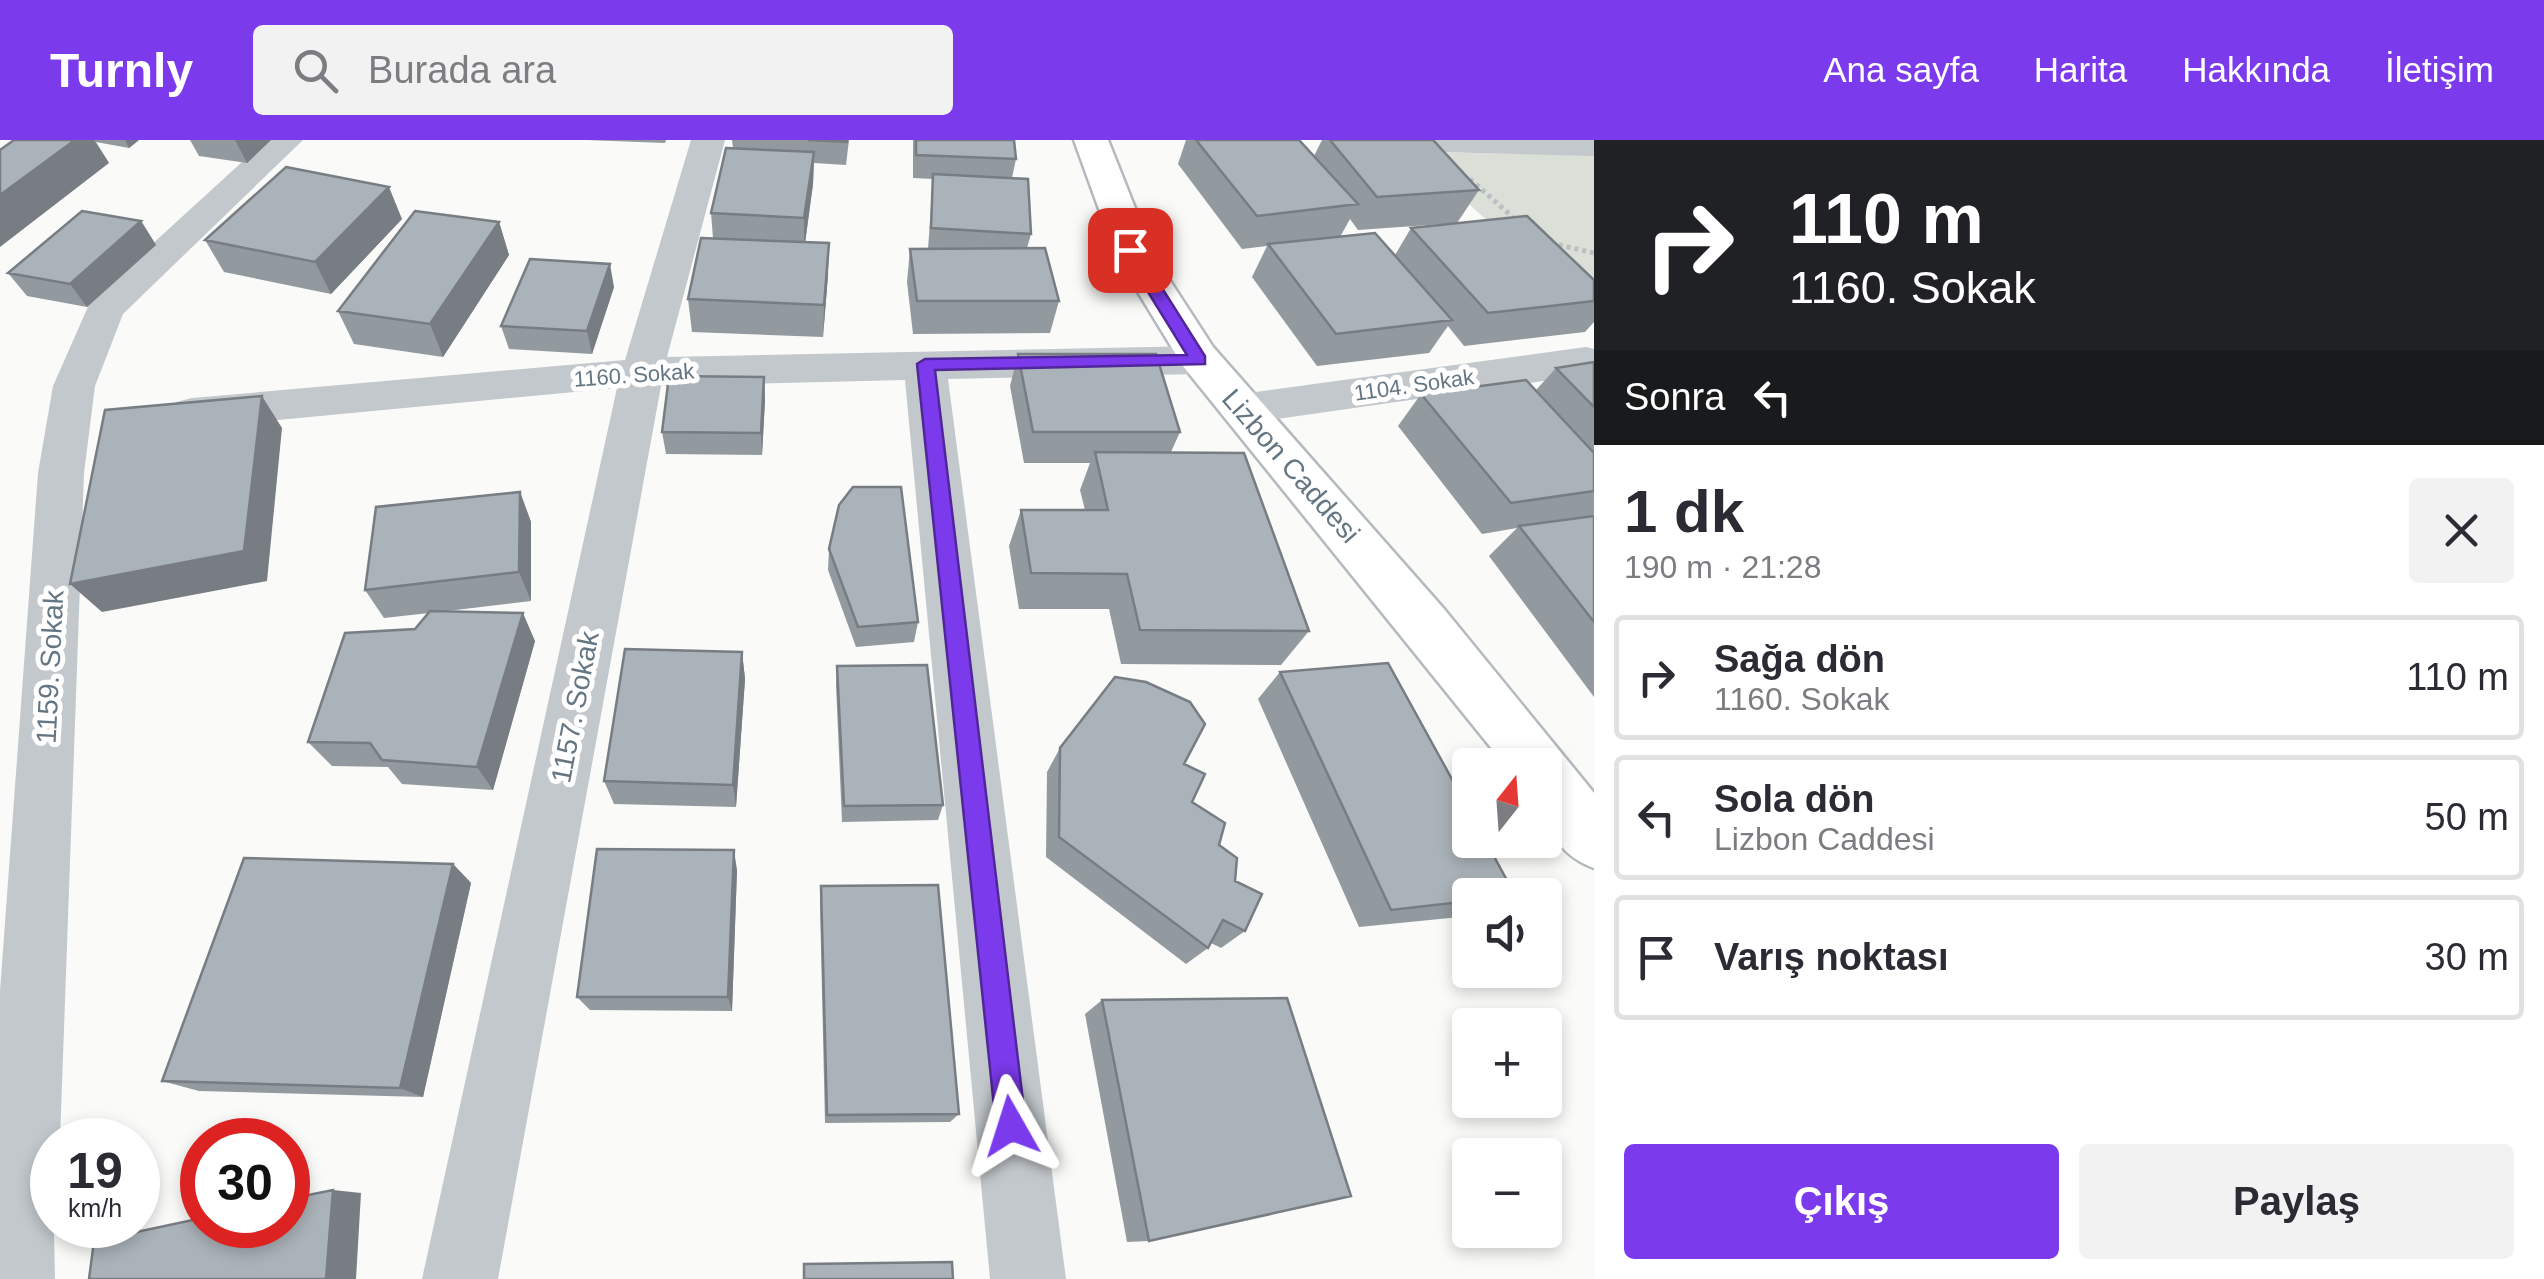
<!DOCTYPE html>
<html lang="tr">
<meta charset="utf-8">
<style>
body{margin:0;font-family:Arial,sans-serif;background:#f2f2f3;color:#2b2b33;height:100vh;display:flex;flex-direction:column;font-size:38px;white-space:nowrap}
*{box-sizing:border-box;margin:0}
p{font-size:32px;color:#7c7c81}
.icon{flex:none;width:55px;height:55px;fill:none;stroke:currentColor;stroke-width:2;stroke-linecap:round;stroke-linejoin:round}
.map{position:relative;flex:1;overflow:hidden}
.drawer{display:flex;flex-direction:column;background:#fff;width:950px}
.drawer>*{flex:none}
.top-card{background:#202124;color:#fff;overflow:hidden}
.needle{width:65px;rotate:17deg}
.fabs{position:absolute;left:1452px;top:608px;display:grid;gap:20px}
.fabs a{display:grid;place-items:center;width:110px;height:110px;border-radius:10px;background:#fff;box-shadow:0 5px 15px #0003;font-size:50px}
.speed{position:absolute;left:30px;top:978px;display:flex;gap:20px;font-size:50px;font-weight:700;text-align:center}
.speed>*{display:grid;place-content:center;width:130px;height:130px;border-radius:50%;background:#fff;box-shadow:0 5px 15px #0003;line-height:1}
.speed small{font-size:25px;font-weight:400}
.speed .limit{border:15px solid #d22;background:#fff;color:#111}
.pin{position:absolute;display:grid;place-items:center;width:85px;height:85px;color:#fff;margin:-42px;border-radius:20px;box-shadow:0 5px 15px #0006}
.me{position:absolute;width:110px;margin:-55px;rotate:354deg;stroke-linejoin:round;filter:drop-shadow(0 0 8px #0008)}
.turn{display:flex;align-items:center;gap:35px;height:210px;padding:0 30px;font-size:45px}
.turn .icon{width:130px;height:130px;stroke-width:2.5}
.turn b{display:block;font-size:70px;line-height:85px}
.then{display:flex;align-items:center;height:95px;padding:0 30px;background:#0003;gap:20px;font-size:38px}
.round{display:grid;place-items:center;flex:none;width:105px;height:105px;border-radius:10px;background:#f2f2f3}
.headline{display:flex;align-items:center;justify-content:space-between;height:170px;padding:0 30px}
h1{font-size:60px;font-weight:700;line-height:75px}
.button{display:flex;gap:20px;margin-top:auto;padding:20px 30px}
.button a{flex:1;height:115px;border-radius:10px;background:#7c3aed;color:#fff;font-size:40px;font-weight:700;line-height:115px;text-align:center}
.button a+a{background:#f2f2f3;color:#2b2b33}
ul{padding:0;list-style:none}
li{display:flex;align-items:center;gap:30px;height:125px;margin:0 20px 15px;padding:0 10px;border:5px solid #e1e1e2;border-radius:10px}
li div{flex:1}
li b{display:block;font-size:38px}
li em{font-style:normal}
header{display:flex;align-items:center;gap:60px;box-sizing:border-box;height:140px;padding:0 50px;background:#7c3aed;color:#fff}
header strong{font-size:48px}
nav{display:flex;gap:55px;margin-inline-start:auto;font-size:35px}
.search{width:700px;height:90px;background:#f2f2f3;display:flex;align-items:center;gap:25px;box-sizing:border-box;padding:0 35px;border-radius:10px;color:#7c7c81;font-size:38px}
main{display:flex;flex:1;min-height:0}
.map>svg:first-child{display:block}
</style>
<header>
<strong>Turnly</strong>
<div class="search"><svg class="icon" aria-label="search" viewBox="0 0 24 24"><circle cx="10" cy="10" r="6"/><path d="M15 15l6 6"/></svg>Burada ara</div>
<nav><a>Ana sayfa</a><a>Harita</a><a>Hakkında</a><a>İletişim</a></nav>
</header>
<main>
<div class="map">
<svg width="1594" height="1139" viewBox="0 0 1594 1139">
<rect width="100%" height="100%" fill="#fafaf8"/>
<path fill="#dadfd7" d="M1412,12l182,3v163z"/>
<g fill="none" stroke-linecap="round" stroke-linejoin="round">
<defs>
<path id="secondary" d="M1074,0h34l46,116 59,91 231,262 150,184v75c-50,-19 -49,-57 -49,-103h-40l-322,-399 -67,-110z"/>
</defs>
<use href="#secondary" stroke="#b3babf" stroke-width="5"/>
<path stroke="#bbbfc2" stroke-width="5" stroke-dasharray="4 4" stroke-linecap="butt" d="M1470,39l47,42
M1551,103l43,10"/>
<path fill="#c3c8cc" fill-rule="evenodd" d="M266,0h37l-180,174 -28,72 -11,87 -24,667h-8l3,139h-55v-288l38,-518 15,-87 38,-86z
M691,0h34l-58,217 532,-11 15,4 6,10 -6,10 -15,4 -251,5 118,900h-76l-85,-899 -244,6 -163,893h-76l195,-891 -425,40 -16,-4 -6,-11 6,-11 16,-4 433,-38z
M1339,0h255v16l-238,-6 -12,-3z
M1586,207l8,2v24l-8,2 -345,49 -15,-4 -7,-11 7,-11 15,-4z"/>
<use href="#secondary" fill="#fff" fill-rule="evenodd"/>
</g>
<path fill="#929a9f" fill-rule="evenodd" d="M14,0h125l-10,8 -33,-6 13,21z
M190,0h81l-24,23 -48,-7z
M586,0h80l-1,3z
M732,0h117l-3,25 -32,-2 -1,21 -8,58 23,33 -5,62 -131,-5 -4,-33 25,-61 -2,-25 22,-65z
M913,0h101l2,19 -4,19 19,56 -4,14 32,53 -9,32 -137,1 -6,-52 3,-33h18l5,-70 -20,-1z
M1186,0h113l15,16 8,-16h111l46,50 -22,33 137,57v42l-9,10 -121,14 -16,-20 -19,27 -112,13 -65,-89 15,-31 -25,3 -64,-85zM1350,79l8,11 99,-7 -46,5 -16,27 -55,-18z
M402,79l-71,75 -107,-22 -19,-32z
M141,81l15,24 -69,62 -60,-11 -19,-23z
M499,82l10,33 -66,102 -89,-13 -16,-33z
M614,147l-22,67 -83,-5 -8,-23z
M1018,214l162,78 -9,20 138,179 -28,34 -160,-1 -12,-55h-90l-10,-63 12,-36h64l-5,-20 10,-27h-66l-14,-77z
M1594,222v152l-2,2h2v181l-105,-141 28,-28 -35,6 -84,-108 23,-32 115,-4 20,-22z
M764,237l1,23 -3,55 -96,-1 -4,-22z
M520,352l11,30v79l-92,11 96,29 -42,149 -91,-6 -14,-17 -56,-1 -24,-24 121,-129 -45,5 -19,-28z
M829,409l89,73 -4,20 -58,5 -28,-77z
M742,512l3,27 -9,128 -122,-3 -10,-23z
M837,526l106,139 -5,15 -96,2 -6,-137z
M1280,532l190,223v21l-111,11 -101,-228z
M1060,608l124,16 8,38 27,43 16,36 10,50 -24,17 -10,-5 -3,5 -22,16 -140,-107 1,-85z
M453,724l18,19 -48,214 -224,-6 -37,-10z
M737,730l-5,141 -142,-1 -13,-13z
M821,746l138,228 -9,8 -125,1 -5,-219z
M1102,860l47,241 -22,1 -42,-228z"/>
<path fill="#777d82" d="M75,0h19l15,23 -109,84v-52z
M125,0h14l-10,8z
M235,0h36l-24,23z
M814,12l-1,32 -9,67v-33z
M389,47l13,32 -71,75 -16,-32z
M141,81l15,24 -69,62 -17,-23z
M499,82l10,33 -66,102 -13,-33z
M829,103l-1,32 -5,62 1,-32z
M610,124l4,23 -22,67 -5,-23z
M764,237l1,23 -3,55 -1,-22z
M262,256l20,32 -15,153 -165,31 -32,-28z
M520,352l11,30v79l-12,-29z
M523,473l12,28 -42,149 -16,-23z
M742,512l3,27 -9,128 -3,-22z
M734,710l3,20 -5,141 -4,-14z
M453,724l18,19 -48,214 -23,-9z
M333,1050l28,3 -5,86h-30z"/>
<path fill="#aab3b9" stroke="#777d82" stroke-width="2.5" d="M14,0h61l-75,55v-45z
M808,0h39v2z
M916,0h98l2,19 -100,-4z
M1196,0h103l59,64 -101,12z
M1330,0h103l46,50 -102,7z
M726,8l88,4 -10,66 -93,-5z
M286,27l103,20 -74,75 -110,-22z
M933,34l95,5 3,55 -100,-6z
M82,71l59,10 -71,63 -62,-11z
M415,71l84,11 -69,102 -92,-13z
M1527,76l67,64v21l-106,12 -77,-85z
M1375,93l77,87 -116,14 -68,-90z
M701,98l128,5 -5,62 -136,-6z
M1045,108l14,53h-142l-7,-52z
M530,119l80,5 -23,67 -86,-5z
M1018,214h138l24,78h-147z
M1594,222v45l-38,-39z
M669,236l95,1 -3,56 -99,-1z
M1526,240l68,73v38l-83,12 -90,-109z
M262,256l-18,155 -174,33 35,-174z
M1095,312l149,1 65,178 -169,-1 -13,-56 -96,-1 -10,-63h87z
M853,347h48l17,135 -60,5 -29,-78 10,-44z
M520,352l-1,80 -154,18 11,-83z
M1594,376v106l-75,-96z
M430,471l93,2 -46,154 -95,-7 -12,-17 -62,-1 37,-109 70,-4z
M625,509l117,3 -9,133 -129,-4z
M1388,523l82,149v28h15l30,55h-45v6l-79,9 -111,-238z
M927,525l16,140 -99,1 -7,-140z
M1115,537l31,5 44,20 15,22 -21,40 21,10 -13,28 33,21 -6,22 18,13 -2,23 27,13 -17,37 -22,-11 -15,28 -149,-111 1,-89z
M597,709l137,1 -6,147h-151z
M244,718l209,6 -53,224 -238,-7z
M938,745l21,229 -132,1 -6,-229z
M1287,858l64,198 -202,45 -47,-241z
M333,1050l-7,89h-237l5,-38 108,-23v7h86v-26z
M952,1122l1,17h-149v-15z"/>
<path fill="#7c3aed" stroke="#51269a" stroke-width="2.5" d="M1130,106l8,4 67,106v8l-270,6 91,756 -5,11 -10,4 -10,-4 -5,-11 -79,-762 8,-5 262,-4 -65,-105z"/>
<g text-anchor="middle" dominant-baseline="central" stroke-width="10" stroke-linejoin="round" paint-order="stroke">
<g font-size="22" fill="#657683" stroke="#fff">
<text transform="translate(634 235) rotate(-4)">1160. Sokak</text>
<text transform="translate(1414 245) rotate(-8)">1104. Sokak</text>
</g>
<g font-size="28" fill="#657683" stroke="#fff">
<text transform="translate(1291 326) rotate(49)">Lizbon Caddesi</text>
<text transform="translate(50 527) rotate(-87)">1159. Sokak</text>
<text transform="translate(575 567) rotate(-79)">1157. Sokak</text>
</g>
</g>
</svg>
<div class="fabs">
<a><svg class="needle" viewBox="-14 -14 28 28"><path d="M0-13l5 13h-10z" fill="#e53935"/><path d="M0 13l5-13h-10z" fill="#7c7c81"/></svg></a>
<a><svg class="icon" aria-label="sound" viewBox="0 0 24 24"><path d="M4 9h4l5-4v14l-5-4H4zM17 9q2 3 0 6"/></svg></a>
<a>+</a>
<a>−</a>
</div>
<div class="speed"><div>19<small>km/h</small></div><div class="limit">30</div></div>
<div class="pin" style="left:1130px;top:110px;background:#d93025"><svg class="icon" aria-label="arrive" viewBox="0 0 24 24"><path d="M6 21V4h12l-3 4 3 4H6"/></svg></div>
<svg class="me" style="left:1011px;top:986px" viewBox="-20 -20 40 40"><path d="M0-17L14 15 0 8-14 15z" fill="#7c3aed" stroke="#fff" stroke-width="4"/></svg>
</div>
<section class="drawer">
<div class="top-card">
<div class="turn"><svg class="icon" aria-label="right" viewBox="0 0 24 24"><path d="M7 20v-9h11M14 6l5 5-5 5"/></svg><div><b>110 m</b>1160. Sokak</div></div>
<div class="then">Sonra<svg class="icon" aria-label="left" viewBox="0 0 24 24"><path d="M17 20v-9H6M10 6l-5 5 5 5"/></svg></div>
</div>
<div class="headline"><div><h1>1 dk</h1><p>190 m · 21:28</p></div><a class="round"><svg class="icon" aria-label="close" viewBox="0 0 24 24"><path d="M6 6l12 12M18 6L6 18"/></svg></a></div>
<ul>
<li><svg class="icon" aria-label="right" viewBox="0 0 24 24"><path d="M7 20v-9h11M14 6l5 5-5 5"/></svg><div><b>Sağa dön</b><p>1160. Sokak</p></div><em>110 m</em></li>
<li><svg class="icon" aria-label="left" viewBox="0 0 24 24"><path d="M17 20v-9H6M10 6l-5 5 5 5"/></svg><div><b>Sola dön</b><p>Lizbon Caddesi</p></div><em>50 m</em></li>
<li><svg class="icon" aria-label="arrive" viewBox="0 0 24 24"><path d="M6 21V4h12l-3 4 3 4H6"/></svg><div><b>Varış noktası</b></div><em>30 m</em></li>
</ul>
<div class="button"><a>Çıkış</a><a>Paylaş</a></div>
</section>
</main>
